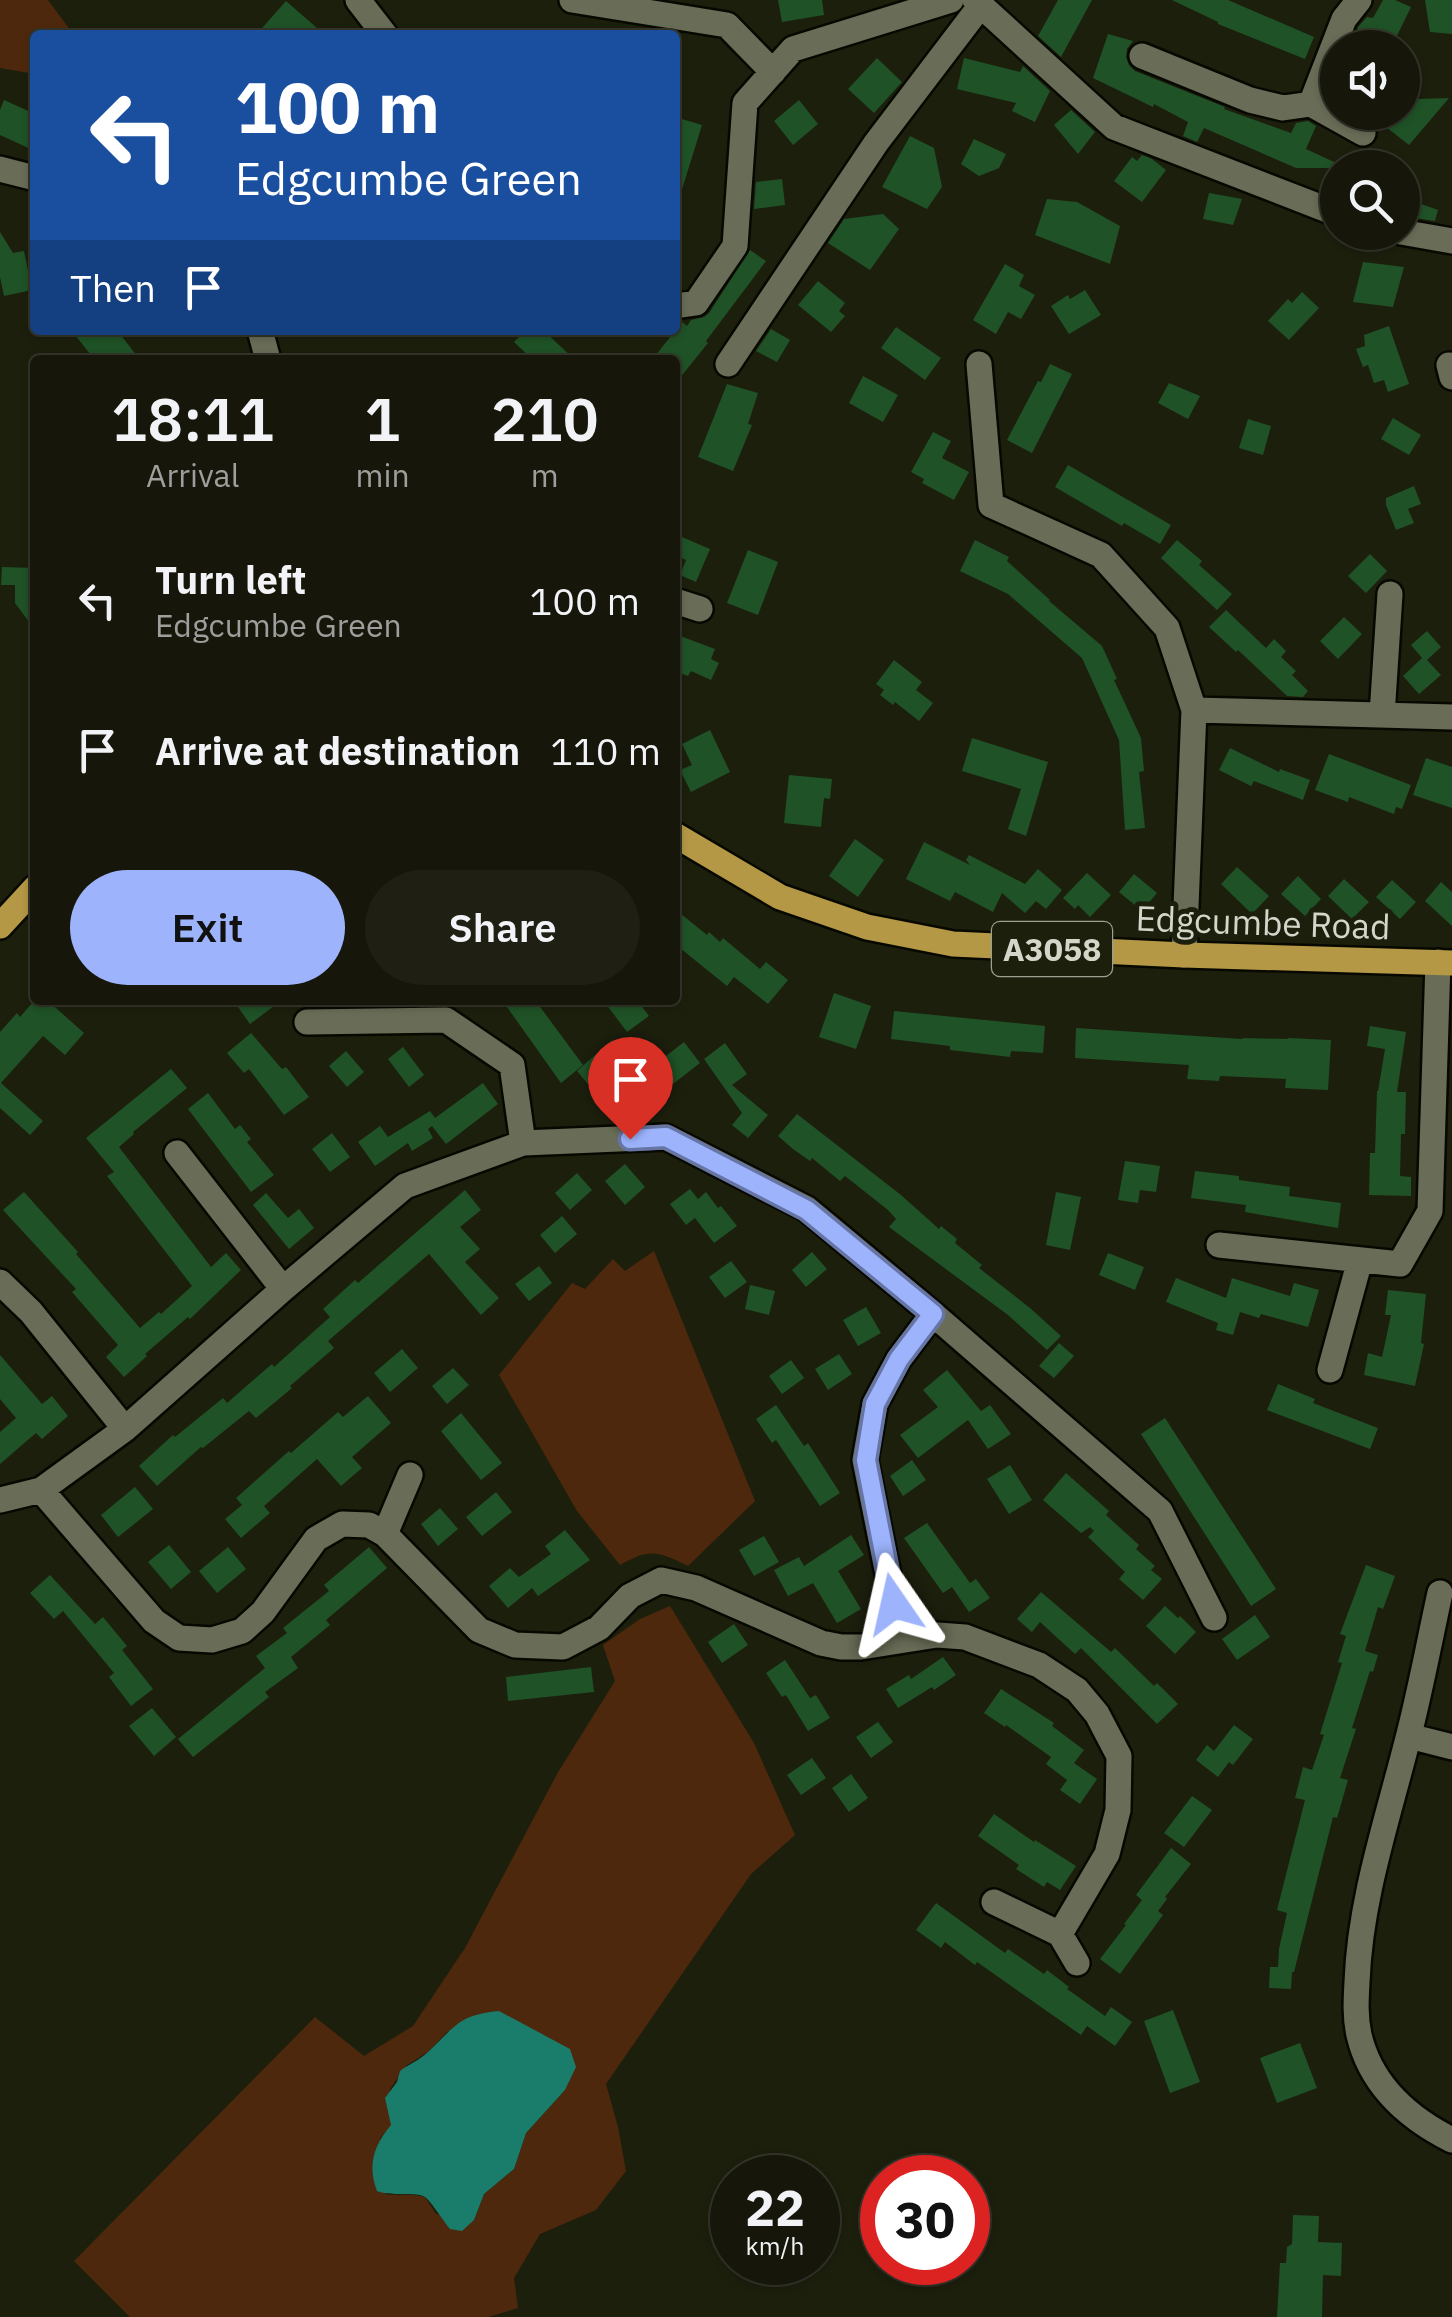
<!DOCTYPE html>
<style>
body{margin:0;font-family:"IBM Plex Sans",sans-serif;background:#1f2013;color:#f1f3f6;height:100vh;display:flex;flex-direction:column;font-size:38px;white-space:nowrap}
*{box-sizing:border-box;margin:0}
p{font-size:32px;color:#9e9f9c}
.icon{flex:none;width:55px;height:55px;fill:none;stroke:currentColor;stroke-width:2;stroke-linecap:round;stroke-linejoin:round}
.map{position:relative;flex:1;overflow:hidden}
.panel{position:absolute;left:30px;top:355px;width:650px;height:650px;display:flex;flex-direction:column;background:#16170a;border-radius:10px;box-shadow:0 2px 8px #0004,0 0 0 2px #35362b}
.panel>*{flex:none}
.hud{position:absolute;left:30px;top:30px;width:650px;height:305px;border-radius:10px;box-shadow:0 2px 8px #0004,0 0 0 2px #35362b;background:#1a4fa0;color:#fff;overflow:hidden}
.fabs{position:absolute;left:1320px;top:30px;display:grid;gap:20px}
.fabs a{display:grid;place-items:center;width:100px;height:100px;border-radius:50%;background:#16170a;box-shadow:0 2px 8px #0004,0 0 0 2px #35362b;font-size:50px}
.speed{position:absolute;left:710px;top:2155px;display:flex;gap:20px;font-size:50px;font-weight:700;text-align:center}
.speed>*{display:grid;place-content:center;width:130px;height:130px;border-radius:50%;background:#16170a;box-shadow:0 2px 8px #0004,0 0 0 2px #35362b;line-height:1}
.speed small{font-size:25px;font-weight:400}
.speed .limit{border:15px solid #d22;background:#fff;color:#111}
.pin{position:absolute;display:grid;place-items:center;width:85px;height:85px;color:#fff;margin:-102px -42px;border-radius:50% 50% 50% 0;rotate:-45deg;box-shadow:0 0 10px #0007}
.pin .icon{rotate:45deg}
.me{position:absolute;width:110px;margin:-55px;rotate:349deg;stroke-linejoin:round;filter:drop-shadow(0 0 8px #0008)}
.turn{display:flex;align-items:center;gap:35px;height:210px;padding:0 40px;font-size:45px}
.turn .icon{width:130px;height:130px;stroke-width:2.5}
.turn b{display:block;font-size:70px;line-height:85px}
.then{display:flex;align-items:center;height:95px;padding:0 40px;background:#0003;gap:20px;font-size:38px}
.eta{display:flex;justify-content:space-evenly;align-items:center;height:170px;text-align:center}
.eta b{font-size:60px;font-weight:600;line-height:70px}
.cta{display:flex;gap:20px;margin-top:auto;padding:20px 40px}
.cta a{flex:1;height:115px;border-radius:60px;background:#9db4fd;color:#111;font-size:40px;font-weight:600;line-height:115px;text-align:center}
.cta a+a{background:#1f2013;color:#f1f3f6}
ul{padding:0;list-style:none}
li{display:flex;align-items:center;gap:30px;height:150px;padding:0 40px}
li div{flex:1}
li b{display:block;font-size:38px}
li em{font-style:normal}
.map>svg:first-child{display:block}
</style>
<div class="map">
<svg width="1452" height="2317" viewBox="0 0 1452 2317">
<rect width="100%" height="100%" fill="#1d1f0d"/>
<path fill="#4e280d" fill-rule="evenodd" d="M0,0h48l26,35h-39v39l-35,-6z
M654,1251l101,250 -67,65c-30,-15 -39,-18 -68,-1l-43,-54 -78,-136 73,-92 13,6 28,-30 12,12z
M670,1606l84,137 41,92 -44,39 -145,210 12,43 8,44 -30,39 -56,24 -26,44 4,30 -30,9h-358l-56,-56 241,-244 49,39 49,-30 52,-78 92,-174 58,-93 -12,-36 37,-26zM448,2031l117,59 -39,43 -12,36 -30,25 -10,26 -38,-6 -11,-17c-14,-4 -26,-1 -40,-3l-5,-56 11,-12 -1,-37 17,-24 21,-13z"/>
<path fill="#1a7c6a" d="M499,2011l71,38 6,18 -11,23 -39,43 -12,36 -30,25 -10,26 -12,11 -12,-2c-6,-7 -20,-29 -25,-32 -9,-6 -33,0 -48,-6 -10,-26 -3,-46 14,-66l-6,-27 12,-16 3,-11c9,-7 20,-11 28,-19 28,-26 30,-37 71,-41z"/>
<path fill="#1f5226" d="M778,0h44l2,15 -42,7z
M1058,0h34l-31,57 -23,-21z
M1172,0h56l86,37 -9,22 -87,-35v-2z
M1383,0h12l16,7 -20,41h-29l1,-6 -9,-3 4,-12 9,-10 6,1z
M1425,0h27v34l-22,-2z
M286,1l39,34h-69z
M1108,34l25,7 -6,8 -1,8 3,8 6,6 90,36 -1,2 67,24 5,-10 12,-2 8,5 -10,23 41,19h-51l-92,-40 -7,14 -14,-6 5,-14 -34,-18 -1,3 -60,-29z
M877,58l25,24 -28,31 -26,-24z
M964,58l56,14 3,-6 27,25 -15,31 -23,-11 4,-8 -59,-14z
M1402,86l16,13 31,-1 -40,47 -42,-33h35z
M4,100l31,14v37l-35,-16v-25z
M799,100l19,24 -25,21 -19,-24z
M1071,110l24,22 -17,22 -24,-29z
M675,117l27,8 -23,74 -4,-1z
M910,136l24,12 8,39 -15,22 -45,-22z
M974,139l32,15 -7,14 -20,8 -18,-12z
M1142,155l10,4 14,11 -24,32 -28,-21 18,-24 5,4z
M782,179l3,26 -31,4 2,-27z
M1209,193l33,6 -9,26 -30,-6z
M1402,197l36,13 -3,11 -33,-5z
M1047,199l30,3 43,24 -10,38 -75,-29z
M883,214l16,15 -29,41 -42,-27 16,-24z
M0,232l13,21 11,-2 8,39 -28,6 -4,-19z
M750,250l16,11 -60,80 2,2 -33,41v-24h-23l30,-38 5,4 4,-6 13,-3 5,-4z
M1363,262l41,5 -11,40 -40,-5z
M1005,264l19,11 -5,11 16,9 -14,24 -13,-7 -12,22 -23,-14z
M818,281l27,22 -6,8 6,5 -14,16 -33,-27z
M1085,290l16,25 -32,19 -18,-28 17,-11 2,4z
M1302,292l17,16 -30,32 -21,-19 20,-22 4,4z
M1389,326l20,58 -21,8 -4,-12 -10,3 -6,-18 -5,2 -7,-18 9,-3 -1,-11z
M896,327l45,31 -16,22 -44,-32z
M771,329l19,11 -13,22 -21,-11z
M71,330h46l23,30h-45z
M526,330h17l32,30h-42l-19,-18z
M1050,364l22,10 -40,79 -25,-13 31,-59 3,1z
M863,376l35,19 -15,27 -34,-19z
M1169,383l31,13 -12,23 -30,-16z
M727,384l31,9 -10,31 4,1 -19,46 -35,-14z
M1393,418l28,17 -12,20 -28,-16z
M1248,419l23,7 -8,29 -24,-7z
M933,432l18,9 -9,17 27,14 -15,28 -32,-17 2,-4 -13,-7z
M1068,465l103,60 -11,19 -36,-21 -2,3 -67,-39z
M1414,486l7,18 -13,5 6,14 -18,7 -10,-25v-7z
M682,537l28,12 -14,33 -16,-7 6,-15 -11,-5v-4z
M975,540l34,17 -2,4 43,39 -1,1 53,45 15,33 -3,1 27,58 3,33 -5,1 6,56 -20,2 -6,-90 -37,-82 -74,-64 -48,-23z
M1177,540l25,21 -3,4 33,29 -15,16 -56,-52z
M748,550l30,12 -20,53 -31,-12z
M1370,554l17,17 -21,22 -18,-17z
M2,567l33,1v62l-20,-27v-18h-14z
M1226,610l40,38 8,-9 12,12 -5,6 15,14 -4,4 16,16 -5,6 -16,-1 -49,-46 -2,2 -27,-25z
M1344,617l18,17 -24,25 -18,-18z
M1427,631l14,16 -14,13 14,15 -22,19 -16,-18 19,-18 -11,-13z
M675,634l40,15 -4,10 8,4 -8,17 -20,-9 -3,5 -13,-5z
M894,660l28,22 -6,8 17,13 -14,18 -24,-19 -2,3 -13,-10 4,-5 -8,-6z
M710,730l20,42 -39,20 -11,-22 12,-5 -10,-21z
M972,738l76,24 -22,74 -18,-7 13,-40 -59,-18z
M1230,748l49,24 1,-3 30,11 -7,20 -49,-19 -3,5 -32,-16z
M1329,754l82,31 -9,24 -6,-2 -2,7 -45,-17 -1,5 -33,-12z
M1426,758l26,9v41l-39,-13z
M789,775l43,4 -2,20 -6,-1 -3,29 -37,-4z
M855,839l29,21 -26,37 -29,-21z
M924,842l46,23 -4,-5 3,-5 56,29 13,-15 24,21 -16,19 -10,-8 -11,12 -23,-20 -9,19 -38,-20 -5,9 -44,-22z
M1237,867l32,29 -17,18 -31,-30z
M1087,873l24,22 -21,22 -12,-12 -3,4 -12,-11z
M1134,874l23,19 -15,18 -23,-19z
M1298,876l23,23 -16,17 -24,-22z
M1344,879l25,23 -17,17 -24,-23z
M1392,880l24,22 -16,17 -24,-22z
M1441,882l11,10v34l-27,-25z
M675,909l32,26 2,-3 11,10 3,-4 37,31 6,-7 22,18 -20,24 -34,-27 -7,9 -52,-42z
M834,993l37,13 -15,43 -37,-12z
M35,1000h12l37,33 -19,22 -22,-19 -42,47 42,38 -13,14 -30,-27v-76l17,-19 3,4z
M247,1000h35l-32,24 -12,-17z
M502,1000h33l48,65 -22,18z
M603,1000h34l12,16 -22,16z
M894,1011l151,15 -2,27 -32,-2 -1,6 -60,-7v-4l-59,-7z
M1370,1026l36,6 -9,60h9l-1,42h-4l-1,42 11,1v19l-42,-1 1,-42h5l2,-62h1l7,-42 -18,-3z
M1076,1028l166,11 1,-1 45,1v-1l43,2 -3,50 -43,-2 1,-9 -66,-3 -1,5 -32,-2 2,-14 -114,-7z
M251,1033l31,36 4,-2 23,30 -25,18 -35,-46 -5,4 -17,-20z
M612,1040l13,14 -15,14 23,28 -21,17 -35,-42z
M684,1042l16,21 -31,24 -16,-21z
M725,1043l22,31 -15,11 36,30 -20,23 -16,-13 10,-12 -38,-54z
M403,1047l21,28 -15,12 -21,-28z
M346,1051l18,21 -17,15 -18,-21z
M171,1069l16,19 -54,44 1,2 -15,13 92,120 15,-14 15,17 -51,49 -2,-2 -43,37 2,2 -23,21 -18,-20 12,-12 -46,-53 4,-3 -73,-79 21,-18 54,60 -2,2 64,74 19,-16 2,2 31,-28 -85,-110 7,-4 -28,-34z
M483,1083l15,21 -52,40 -14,-18 -4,3 5,9 -21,13 -4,-8 -33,23 -17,-24 22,-16 8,11 42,-26 5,7z
M208,1093l27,36 5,-4 11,14 -4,3 27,33 -23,17 -63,-83z
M797,1114l104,81 38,34 2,-3 16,13 -2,4 27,22 -3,3 51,40 31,28 -14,14 -39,-35 -119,-88 7,-8 -8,-9 -43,-34 -5,5 -28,-23 -2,3 -17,-12 -15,-13z
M332,1133l18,24 -20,15 -18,-23z
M1125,1161l35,5 -4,26 -16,-2 -2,13 -20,-3z
M625,1164l20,23 -20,18 -20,-24z
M1195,1171l44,5v4l51,7 -1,9 52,7 -3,25 -93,-16 1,-7 -55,-7z
M577,1173l15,17 -22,20 -15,-17z
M690,1189l8,10 8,-7 12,16 3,-2 16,20 -23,17 -19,-25 -9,7 -16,-21z
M465,1190l16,20 -21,17 20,22 -15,13 34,36 -18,17 -52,-61 -101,87 6,7 -44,38 2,2 -36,30 -7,-7 -46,37 -2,-1 -44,39 -18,-20 34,-31 2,2 48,-39 4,5 45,-39 2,3 56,-50 -7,-8 32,-29 3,3z
M1056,1192l25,5 -11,53 -24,-5z
M266,1193l22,25 11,-9 15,19 -25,21 -36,-44z
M562,1216l15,18 -22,19 -15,-18z
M812,1252l15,17 -21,18 -14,-17z
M1108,1253l36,14 -9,23 -36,-15z
M731,1261l16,21 -22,16 -16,-21z
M539,1266l13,17 -23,18 -14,-17z
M1176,1278l50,20 6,-20 58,18 4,-13 25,7 -11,37 -47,-13 -2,4 -19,-6 -7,23 -17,-5 2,-7 -52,-21z
M750,1285l25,6 -6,24 -24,-6z
M1388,1290l38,4 -5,49 3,1 -9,42 -51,-11 4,-22 14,4 9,-42h-6z
M866,1307l15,26 -23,13 -15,-26z
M1059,1343l15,13 -20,22 -15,-12z
M402,1349l16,19 -28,24 -16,-19z
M839,1354l13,20 -24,16 -13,-21z
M0,1355l42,49 10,-8 16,20 -26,23 -6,-6 -36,31v-32l16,-14 -16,-19z
M791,1360l13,18 -22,16 -13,-18z
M453,1368l16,17 -22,19 -15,-18z
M947,1370l34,41 9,-6 21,29 -23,15 -20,-29 -50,38 -18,-23 38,-28 -15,-17z
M1278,1384l37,15 -2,4 65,25 -8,21 -103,-39z
M368,1396l23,27 -39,34 10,11 -21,18 -24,-27 -53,47 6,7 -29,25 -16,-19 17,-14 -6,-7 53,-47 2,2 47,-41 5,5z
M776,1405l28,41 4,-3 32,50 -20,13 -44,-66 -4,3 -16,-24z
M461,1413l41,50 -21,17 -40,-49z
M1165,1418l111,171 -25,17 -110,-172z
M912,1460l14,20 -23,16 -13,-20z
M1010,1465l22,35 -23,14 -22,-35z
M1066,1473l43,38 -3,4 33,30 -3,4 19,17 -4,4 11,9 -19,21 -24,-21 6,-7 -37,-35 6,-6 -4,-4 -9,6 -38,-33z
M135,1487l18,22 -35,28 -17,-22z
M496,1492l16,20 -30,24 -16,-19z
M440,1508l18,21 -20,17 -17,-22z
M927,1523l43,60 6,-4 14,19 -21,14 -17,-25 -9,6 -39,-55z
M565,1530l25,30 -52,36 -6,-8 -24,20 -19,-22 21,-18 9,9 3,-2 29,-21 -6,-8z
M851,1535l13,20 -26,16 23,38 -24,14 -24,-40 -25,13 -14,-26 25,-13 5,9z
M764,1536l15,26 -25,14 -15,-26z
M169,1545l22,27 -20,17 -23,-27z
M228,1547l18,22 -29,24 -18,-22z
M369,1547l18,21 -61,52 4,5 -39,32 7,11 -33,24 4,5 -76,60 -15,-18 87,-71 -9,-12 31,-23 -4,-5 46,-37 -5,-6z
M1366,1565l29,11 -12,33 -5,-2 -13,44 13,4 -5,17 -3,-1 -18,57 4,1 -16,49 8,2 -11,38 -4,-1 -39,155h-2l-1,17 -22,-1 1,-21h8l1,-18 8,-36 -10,-3 28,-110 -10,-2 8,-31 9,3 12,-35 -4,-1 22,-71 -4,-1 8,-26 -6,-2z
M50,1575l45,49 8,-7 24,29 -5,4 31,39 -22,17 -22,-29 5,-4 -51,-62 -9,8 -24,-26z
M1041,1592l70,60 4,-4 39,38 3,-3 21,21 -21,20 -76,-76 -6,6 -35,-32 -8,10 -15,-13z
M1165,1606l13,12 2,-2 16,16 -21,22 -29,-28z
M1255,1615l15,22 -33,23 -15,-21z
M734,1624l14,21 -26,18 -14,-21z
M943,1657l13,18 -22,15 -2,-3 -34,21 -12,-19 23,-14 2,4z
M785,1660l25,38 6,-3 14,23 -22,13 -22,-36 -4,2 -16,-24z
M591,1667l3,25 -86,9 -2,-24z
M1001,1689l53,34 -2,3 32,24 -10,13 23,16 -17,25 -20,-14 7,-10 -21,-16 5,-7 -45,-32 -1,2 -21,-14z
M152,1708l24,29 -22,19 -25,-30z
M878,1722l15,20 -22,16 -15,-21z
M1234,1725l19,14 -20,26 -4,-3 -11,15 -22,-17 11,-15 7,6z
M812,1758l14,20 -25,17 -14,-20z
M851,1774l17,24 -19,14 -17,-24z
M1192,1796l20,14 -28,37 -20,-14z
M994,1814l40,28 1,-2 41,26 -16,24 -13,-8 -3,5 -28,-18 3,-4 -41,-29z
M1171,1848l20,16 -26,33 2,2 -9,12 5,4 -43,59 -20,-15 26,-34 -2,-1 18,-24 -6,-5z
M936,1903l69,50 3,-4 36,25 3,-4 22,17 -2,2 38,27 6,-9 21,15 -17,24 -28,-20 -6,9 -104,-73 -2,3 -30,-23 -4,6 -25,-18z
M1173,2010l27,72 -30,11 -26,-72z
M1300,2043l17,45 -40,15 -17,-45z
M1293,2215l26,1 -1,26 24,1 -1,33 -18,-1 -1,42h-45l3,-54h6l1,-16 5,-3z"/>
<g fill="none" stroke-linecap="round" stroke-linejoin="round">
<defs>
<path id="street" d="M358,0l27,35
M572,0l155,25 46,47
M975,0l139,127 224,87
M1359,0l-15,19 -33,85 52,29
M1142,56l108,44 33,8 28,-4
M0,169l35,9
M1401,232l51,9
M675,306l21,-3 39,-57 10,-143 48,-54 158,-49
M260,330l8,30
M728,364l148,-221 105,-138
M979,364l12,141 110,50 66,73 27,82 -10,245
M1449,365l3,12
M675,601l25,8
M1194,710l258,7
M1382,715l8,-121
M307,1022l139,-2 66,45 11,78
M177,1153l106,136
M1219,1245l181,19 30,-53 8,-249
M0,1282l31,30 94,117
M1330,1370l30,-110
M41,1490l113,131 25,17 33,2 30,-9 21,-19 53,-73 26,-15 27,1 16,9 94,96 36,15 48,2 36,-19 31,-32 31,-16 35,8 125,55 20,4h20l76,-12 28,2 74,28 38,25 20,24 22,42 -1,54 -11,44 -47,80
M0,1500l41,-10 84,-61 158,-140 122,-103 118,-43 143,-6 141,72 126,105 227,197 54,107
M385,1534l25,-59
M1440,1593c-11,50 -20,100 -33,149 -20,79 -47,158 -50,240 -1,18 -2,35 2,53 12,51 49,83 93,105
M901,1639l-36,-179 10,-56 24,-45 34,-45
M1409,1736l43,11
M994,1902l66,32 17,29"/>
<path id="primary" d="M675,835l105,62 87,30 86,17 231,11 268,8
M0,926l35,-38"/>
</defs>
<use href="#street" stroke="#070900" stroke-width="30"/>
<use href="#primary" stroke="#070900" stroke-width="30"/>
<use href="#street" stroke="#696d57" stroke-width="25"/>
<use href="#primary" stroke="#b59845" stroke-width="25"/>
</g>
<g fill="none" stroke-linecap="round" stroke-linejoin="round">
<defs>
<path id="route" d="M630,1139l36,-2 141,73 126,104 -34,45 -24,45 -9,56 28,144"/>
</defs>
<use href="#route" stroke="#6675a4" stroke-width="25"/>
<use href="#route" stroke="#9db4fd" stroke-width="18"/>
</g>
<g text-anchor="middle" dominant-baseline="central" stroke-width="10" stroke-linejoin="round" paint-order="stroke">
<rect fill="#1d1f0d" stroke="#9d9f91" stroke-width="2.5" x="992" y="922" width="120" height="54" rx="8"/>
<g font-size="32" font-weight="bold" fill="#d4d6ca">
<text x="1052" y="949">A3058</text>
</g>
<g font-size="35" fill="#d4d6ca" stroke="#1d1f0d">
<text transform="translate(1263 922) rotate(2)">Edgcumbe Road</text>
</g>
</g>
</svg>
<div class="fabs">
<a><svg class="icon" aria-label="sound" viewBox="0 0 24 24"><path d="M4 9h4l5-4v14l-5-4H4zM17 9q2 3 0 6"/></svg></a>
<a><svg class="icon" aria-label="search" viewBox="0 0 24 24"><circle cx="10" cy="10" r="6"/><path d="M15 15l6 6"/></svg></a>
</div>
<div class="speed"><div>22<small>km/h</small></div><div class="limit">30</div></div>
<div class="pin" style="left:630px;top:1139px;background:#d93025"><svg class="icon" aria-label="arrive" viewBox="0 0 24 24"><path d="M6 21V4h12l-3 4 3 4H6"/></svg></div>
<svg class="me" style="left:894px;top:1604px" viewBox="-20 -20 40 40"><path d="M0-17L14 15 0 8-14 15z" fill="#9db4fd" stroke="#fff" stroke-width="4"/></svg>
<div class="hud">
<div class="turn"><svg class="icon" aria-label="left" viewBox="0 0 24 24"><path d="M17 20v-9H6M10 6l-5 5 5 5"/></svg><div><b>100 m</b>Edgcumbe Green</div></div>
<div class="then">Then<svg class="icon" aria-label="arrive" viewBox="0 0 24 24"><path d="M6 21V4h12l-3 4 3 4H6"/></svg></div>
</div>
<section class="panel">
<div class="eta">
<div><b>18:11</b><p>Arrival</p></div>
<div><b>1</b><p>min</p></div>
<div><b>210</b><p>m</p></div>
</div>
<ul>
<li><svg class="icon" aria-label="left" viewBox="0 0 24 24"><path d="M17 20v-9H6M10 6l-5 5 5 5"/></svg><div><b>Turn left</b><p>Edgcumbe Green</p></div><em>100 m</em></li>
<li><svg class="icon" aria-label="arrive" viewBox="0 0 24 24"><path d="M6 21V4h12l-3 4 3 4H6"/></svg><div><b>Arrive at destination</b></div><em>110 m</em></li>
</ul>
<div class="cta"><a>Exit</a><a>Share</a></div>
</section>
</div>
